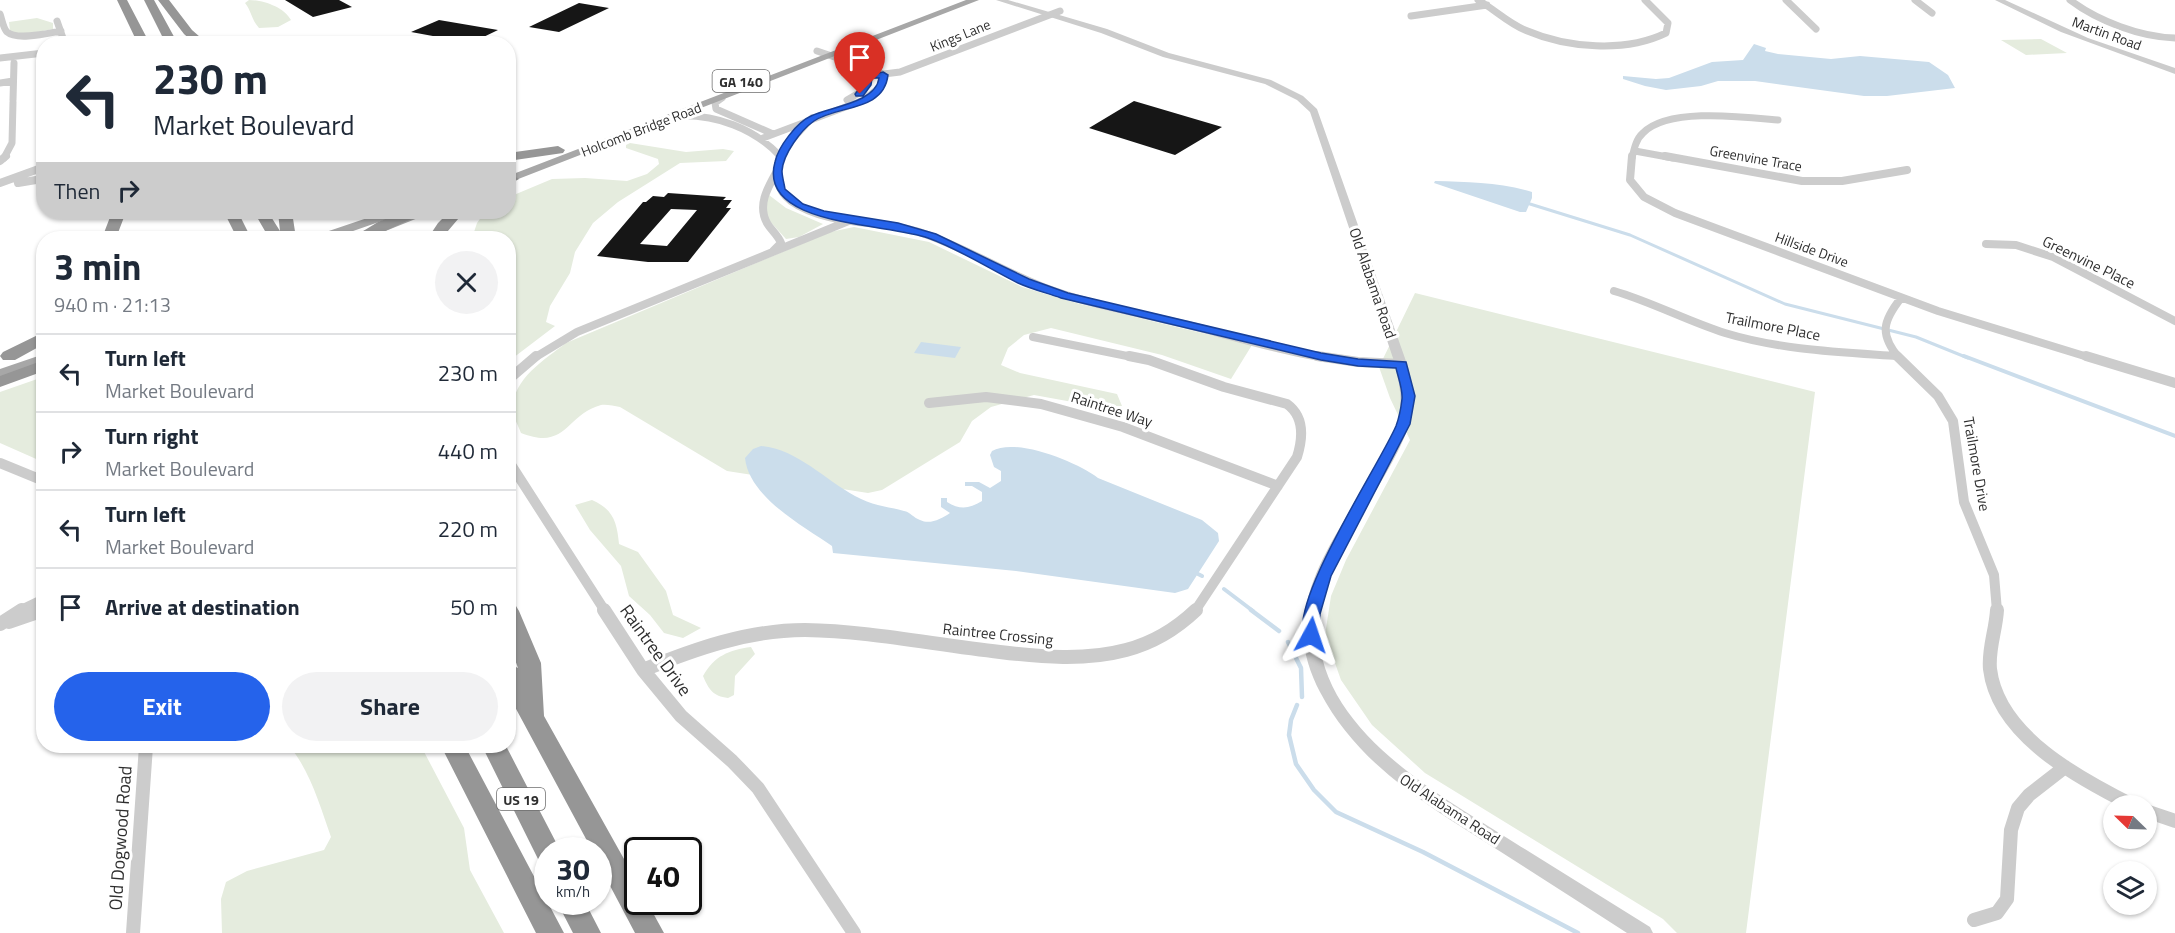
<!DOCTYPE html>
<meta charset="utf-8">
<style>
body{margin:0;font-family:"Titillium Web",sans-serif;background:#f2f2f3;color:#1f2937;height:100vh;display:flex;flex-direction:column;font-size:22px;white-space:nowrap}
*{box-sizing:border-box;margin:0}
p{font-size:20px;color:#747a83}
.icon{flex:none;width:33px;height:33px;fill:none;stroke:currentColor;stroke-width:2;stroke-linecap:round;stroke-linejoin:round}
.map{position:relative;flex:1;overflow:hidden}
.panel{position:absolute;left:36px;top:231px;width:480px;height:522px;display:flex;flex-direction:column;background:#fff;border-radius:24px;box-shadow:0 2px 4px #0004}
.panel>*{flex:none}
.banner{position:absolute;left:36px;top:36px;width:480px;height:183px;border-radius:24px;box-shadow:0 2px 4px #0004;background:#fff;color:#1f2937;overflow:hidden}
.needle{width:39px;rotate:293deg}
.buttons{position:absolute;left:2103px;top:795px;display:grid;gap:12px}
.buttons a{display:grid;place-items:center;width:54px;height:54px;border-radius:50%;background:#fff;box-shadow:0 2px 4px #0004;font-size:30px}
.speed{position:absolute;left:534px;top:837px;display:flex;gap:12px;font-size:30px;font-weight:700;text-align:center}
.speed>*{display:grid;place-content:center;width:78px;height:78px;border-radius:50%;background:#fff;box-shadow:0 2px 4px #0004;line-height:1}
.speed small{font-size:15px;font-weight:400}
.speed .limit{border:3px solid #111;border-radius:9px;background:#fff;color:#111}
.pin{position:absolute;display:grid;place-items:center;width:51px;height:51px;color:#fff;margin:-62px -26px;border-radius:50% 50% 50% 0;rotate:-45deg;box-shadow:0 0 6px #0007}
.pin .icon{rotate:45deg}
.me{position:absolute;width:66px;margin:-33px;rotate:5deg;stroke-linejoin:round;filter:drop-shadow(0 0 4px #0008)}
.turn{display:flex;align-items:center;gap:21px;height:126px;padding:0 18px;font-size:27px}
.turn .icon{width:78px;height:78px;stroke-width:2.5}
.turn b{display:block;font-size:42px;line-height:51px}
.then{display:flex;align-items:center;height:57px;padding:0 18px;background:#0003;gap:12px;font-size:22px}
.round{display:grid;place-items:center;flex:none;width:63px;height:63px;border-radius:32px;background:#f2f2f3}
.overview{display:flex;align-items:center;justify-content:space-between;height:102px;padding:0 18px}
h1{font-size:36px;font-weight:700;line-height:45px}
.button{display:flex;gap:12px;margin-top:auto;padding:12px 18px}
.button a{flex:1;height:69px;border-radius:36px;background:#2563eb;color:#fff;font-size:24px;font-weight:700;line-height:69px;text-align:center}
.button a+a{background:#f2f2f3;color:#1f2937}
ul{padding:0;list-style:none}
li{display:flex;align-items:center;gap:18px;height:78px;padding:0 18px;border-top:2px solid #e0e1e3}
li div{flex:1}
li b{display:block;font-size:22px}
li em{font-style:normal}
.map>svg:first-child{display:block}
</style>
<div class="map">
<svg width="2175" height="933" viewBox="0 0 2175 933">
<rect width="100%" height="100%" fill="#fff"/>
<path fill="#e5ecde" d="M249,0c14,0 35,7 42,20l-13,7 -19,1c-8,-9 -7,-16 -14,-25z
M37,18l16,5v6l-31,6 -12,-4 -1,-9z
M2041,39l26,14 -41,2 -25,-15z
M630,143l56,9 37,-3 11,2 -8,10 -46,2 -62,39 -25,21 -18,29 -5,21 -20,33 -4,16 9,4 -46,35 -1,-123h-36l5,-15 8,-11h23l1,-15 43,-18 33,-1 42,3 20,-7 12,-10 -1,-5 -32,-11v-3z
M769,195l17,13 37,16 -24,13 -13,2 -19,-21v-22z
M854,227l75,15 93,45 58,17 172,41 -21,34 -69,-24 -111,-27 -27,7 -16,13 -7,17 19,8 97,21 5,12 -22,1 -66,-12 -43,12 -19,14 -12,21 -78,48 -14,3 -141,-22 -107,-64c-6,-1 -14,-3 -19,-2 -36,10 -34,46 -80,28 -2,-6 -7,-14 -8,-22 -2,-31 31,-51 53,-68l264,-111z
M1415,293l400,99 -69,541h-69l-14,-14 -238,-146 -53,-48 -31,-45 -16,-45 6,-39 15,-36 64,-120 -20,-42 -11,-31z
M43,377h1l-1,85 -43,-19v-51z
M592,500c21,9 25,22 27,44l19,8 28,39 7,24 28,13 -18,10 -19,-5 -14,-18 -21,-19 -8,-30 -31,-36 -15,-25z
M751,647l4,7 -20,22 -1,19 -6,3c-15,-2 -19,-8 -25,-22 11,-20 26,-26 48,-29z
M289,746h132l43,82 6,42 34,63h-282l-1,-34 5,-17 21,-11 77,-21 7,-13c-11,-31 -21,-67 -42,-91z"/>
<path fill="#cbddeb" d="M1754,44l12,4 -1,3 13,3 53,5 29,-3 69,6 19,13 7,13 -68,8h-23l-109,-15h-37l-17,5 -35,4 -21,-4 -22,-7v-3l33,3 13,-1 43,-16 31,-2z
M1435,181c33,1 65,1 97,11v6l-6,14h-6l-86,-29z
M921,342l40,5 -6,11 -41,-5z
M761,446c36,3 64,34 94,50 18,10 31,10 49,15 6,1 10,7 16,9 10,5 21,-1 30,-7l-9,-6v-9h6v4c13,8 22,7 35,-1v-9l-10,-6h-7v-4h14l11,6 11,-7v-10l-7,-4 -4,-12 2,-4c24,-14 85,11 106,27l104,42 16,13 1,8 -31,48 -13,4 -159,-22 -183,-18 -1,-7c-29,-20 -83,-49 -87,-88l8,-9z"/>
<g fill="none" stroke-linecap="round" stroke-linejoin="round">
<path stroke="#cbddeb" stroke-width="3" d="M1530,204l100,31 155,69 131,33 52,21"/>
<path stroke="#cbddeb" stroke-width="4" d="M1964,356l211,80
M1198,574l4,2
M1224,589l29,22"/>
<path stroke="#cbddeb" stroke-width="4.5" d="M1251,610l28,21
M1288,642l13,26 1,29
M1297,705l-6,15 -2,15 7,29 18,26 22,22 87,40 155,81"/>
</g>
<path fill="#161616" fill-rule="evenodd" d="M285,0h54l13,7 -39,10z
M579,3l30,5 -50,24 -30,-5z
M439,20l59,10 -27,13 -60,-11z
M1134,101l88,26 -47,28 -86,-27z
M668,193l58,4 -3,3h9l-6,8h5l-43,54h-40l-51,-6 46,-54h3l7,-6 11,1zM671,209l26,1 -30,36 -27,-2z"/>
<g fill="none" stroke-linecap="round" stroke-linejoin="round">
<path stroke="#ccc" stroke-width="7" d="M1478,0c16,9 30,23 47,30 42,18 100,23 141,3l2,-10 -23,-23
M1786,0l30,29
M1915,0l17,13
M2070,0c28,21 70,37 105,38
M0,14c2,5 3,14 7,18 10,9 42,1 54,-1
M1411,16l76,-11
M57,21l8,23
M817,51l35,12 16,13 -4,14 -17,10
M850,56l18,7 15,12
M0,58l44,-5
M868,76l32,-4 160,-61
M0,83l13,-2
M722,98l-7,5 1,6 57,25
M13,100l1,-37
M676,116c40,-2 78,12 105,41
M763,138l101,-38 16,-13 3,-12
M1635,151l38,7
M4,158l8,-15 1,-41
M780,158l11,-17 21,-23
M1632,158c2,-9 4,-19 11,-25 25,-26 102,-16 135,-13"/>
<path stroke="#ccc" stroke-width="8" d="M781,156c-7,16 -5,34 10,45 37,26 90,18 131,32 42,14 80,38 121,54 46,18 97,26 145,38 45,11 91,26 137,33
M1632,156l-2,24 14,17 31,16 263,98 153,47
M1665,156l137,25h40l65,-11
M0,161l6,-5
M0,183l44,-16
M18,183l18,-3
M1986,244l30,1 37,12 122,64
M773,251l8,-8c-3,-8 -10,-13 -14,-20 -10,-18 1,-36 10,-52
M1614,291c38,11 73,30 111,42 56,17 114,19 172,23
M1033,337l104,21
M534,358l43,-26 274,-112
M1899,358c-20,-24 -16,-37 2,-60"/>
<path stroke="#ccc" stroke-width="10" d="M1129,356l20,4 75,27 63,17c18,13 16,34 10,53l-102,154
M1317,356l41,6 43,2
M1897,356l41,40 15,25 11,81 30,73 3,36
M2086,356l89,27
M508,380l28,-24
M929,403l57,-6 55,7 82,23 155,59
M508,460l97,151
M0,463l44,18
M19,611l25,-12
M40,611l4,-1"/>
<path stroke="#ccc" stroke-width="14" d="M604,610l39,60 38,46 51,45 26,27 96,145
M1997,610c-1,20 -9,39 -7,59 8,67 90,110 144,137
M9,622l35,-12
M0,624l22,-14
M643,670c52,-21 105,-40 162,-40 65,1 130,15 195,22 41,5 85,9 126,-2 27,-7 50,-21 70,-40
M2146,811l29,10
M1974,920l23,-7 10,-14 4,-69 7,-22 11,-13 36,-28
M133,933l13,-187"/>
<path fill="#ccc" fill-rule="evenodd" d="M996,0h12l99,29 62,24 102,27 32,16 14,13 90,255c4,15 8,29 6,45 -4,31 -35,77 -51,105 -19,33 -41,70 -43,109 -5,105 121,172 196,220 45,28 90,56 135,84l3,6h-26c-42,-27 -84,-54 -126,-81 -69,-44 -142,-85 -181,-160 -11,-21 -19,-46 -16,-70 3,-39 24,-75 44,-108 16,-28 48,-74 52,-105 2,-15 -2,-30 -5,-45l-85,-252 -13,-12 -32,-16 -102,-27 -62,-24z
M1995,0h10l83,38 87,30v6l-114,-42z"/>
<path fill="#a7a7a7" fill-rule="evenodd" d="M966,0h13l-471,183v-7z
M385,212h16l-2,3 -66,23h-17l1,-3z
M417,212h16l-65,26h-17l1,-3z
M44,354v9l-44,16v-10z"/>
<path fill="#969696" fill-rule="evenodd" d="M117,0h10l23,44h-12z
M144,0h10l24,44h-12z
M158,0h11l23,30 16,14h-13l-11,-10z
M558,146l7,4 -2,3 -55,8v-8z
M512,175l7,4 -11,6v-9z
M112,212h14l-10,26h-14z
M224,212h14l13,26h-14z
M254,212h14l12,19 -2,-19h14l4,26h-27z
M403,212h19l-2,3 -50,23h-13l-2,-2 23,-14z
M449,212h15l-22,26h-14l10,-15z
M44,332v12l-29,16h-12l-3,-4 3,-4z
M44,360v11l-44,16v-11z
M508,604l8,2 3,5 22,52 3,53 94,168v18h9l17,31h-29l-37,-70v-13h-6l-84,-156v-31l10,5 -10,-28z
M441,746h24l99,187h-28z
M482,746h24l54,104h-12v14l-9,-3z
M557,902h28l16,31h-28z"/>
</g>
<path fill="#2563eb" stroke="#184099" stroke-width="1.5" d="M883,72l5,3c-4,37 -51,30 -74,46 -13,9 -31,33 -32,50 0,5 2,12 3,18l18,15 21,7 74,12 38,11 93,45 39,14 253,60 37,6 48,3 9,34 -5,28 -79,152 -11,38 -1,21 -2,4h-12c-19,-34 75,-175 91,-213 3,-8 5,-18 6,-27 1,-9 -4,-22 -6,-31l-38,-2 -37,-6 -260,-62c-14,-5 -30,-9 -43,-15 -30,-15 -59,-34 -90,-45 -40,-15 -171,-11 -153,-76 3,-15 22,-40 36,-46 18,-9 65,-13 68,-38h-7l-1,7 -8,11h-7l-1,-2 8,-10 1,-8z"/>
<g text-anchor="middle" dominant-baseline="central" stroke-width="6" stroke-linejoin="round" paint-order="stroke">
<g font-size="14" fill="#2f2f2f" stroke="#fff">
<text transform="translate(2107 33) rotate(20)">Martin Road</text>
<text transform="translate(960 35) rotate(-22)">Kings Lane</text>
<text transform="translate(641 129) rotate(-21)">Holcomb Bridge Road</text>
<text transform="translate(1756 158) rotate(10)">Greenvine Trace</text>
<text transform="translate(1812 249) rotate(20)">Hillside Drive</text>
</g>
<g fill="#fff" stroke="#6d6d6d" stroke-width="1.5">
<rect x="712.5" y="70" width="57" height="22" rx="4.5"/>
<rect x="497" y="788" width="48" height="22" rx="4.5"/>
</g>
<g font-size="14" font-weight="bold" fill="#2f2f2f">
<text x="741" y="81">GA 140</text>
<text x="521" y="799">US 19</text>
</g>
<g font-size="15" fill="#2f2f2f" stroke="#fff">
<text transform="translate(2089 262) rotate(26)">Greenvine Place</text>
<text transform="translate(1373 283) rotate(71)">Old Alabama Road</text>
<text transform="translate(1773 326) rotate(11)">Trailmore Place</text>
<text transform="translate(1112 409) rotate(18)">Raintree Way</text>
<text transform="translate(1977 464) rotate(80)">Trailmore Drive</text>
<text transform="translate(998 634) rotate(6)">Raintree Crossing</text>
<text transform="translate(1450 809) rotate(33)">Old Alabama Road</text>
</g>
<g font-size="18" fill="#2f2f2f" stroke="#fff">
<text transform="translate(656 650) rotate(54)">Raintree Drive</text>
<text transform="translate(120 838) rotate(-86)">Old Dogwood Road</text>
</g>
</g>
</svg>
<div class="buttons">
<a><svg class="needle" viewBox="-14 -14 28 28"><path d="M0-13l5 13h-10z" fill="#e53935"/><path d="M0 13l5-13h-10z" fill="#747a83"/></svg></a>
<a><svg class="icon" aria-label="layers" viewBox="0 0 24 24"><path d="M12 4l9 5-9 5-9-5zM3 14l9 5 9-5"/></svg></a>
</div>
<div class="speed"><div>30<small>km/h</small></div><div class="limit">40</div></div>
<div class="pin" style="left:860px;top:94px;background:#d93025"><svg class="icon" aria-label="arrive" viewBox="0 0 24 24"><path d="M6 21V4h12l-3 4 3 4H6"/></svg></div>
<svg class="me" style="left:1311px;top:635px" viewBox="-20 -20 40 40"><path d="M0-17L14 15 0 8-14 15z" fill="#2563eb" stroke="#fff" stroke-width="4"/></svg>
<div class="banner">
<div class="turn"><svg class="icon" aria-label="left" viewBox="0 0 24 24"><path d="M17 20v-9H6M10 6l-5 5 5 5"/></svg><div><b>230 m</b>Market Boulevard</div></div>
<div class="then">Then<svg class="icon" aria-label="right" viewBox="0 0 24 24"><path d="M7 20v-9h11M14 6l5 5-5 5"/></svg></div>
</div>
<section class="panel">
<div class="overview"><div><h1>3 min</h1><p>940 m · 21:13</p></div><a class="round"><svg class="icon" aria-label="close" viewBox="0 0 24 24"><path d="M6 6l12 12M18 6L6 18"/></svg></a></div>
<ul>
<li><svg class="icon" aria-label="left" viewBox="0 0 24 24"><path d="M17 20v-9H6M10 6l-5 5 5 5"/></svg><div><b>Turn left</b><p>Market Boulevard</p></div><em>230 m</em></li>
<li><svg class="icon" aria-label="right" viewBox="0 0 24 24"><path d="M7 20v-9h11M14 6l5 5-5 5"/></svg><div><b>Turn right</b><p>Market Boulevard</p></div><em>440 m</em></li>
<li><svg class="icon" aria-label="left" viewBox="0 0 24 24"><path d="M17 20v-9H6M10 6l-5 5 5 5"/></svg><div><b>Turn left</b><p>Market Boulevard</p></div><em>220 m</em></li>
<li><svg class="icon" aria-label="arrive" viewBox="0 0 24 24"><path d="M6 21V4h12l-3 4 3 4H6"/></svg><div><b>Arrive at destination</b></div><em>50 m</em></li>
</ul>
<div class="button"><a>Exit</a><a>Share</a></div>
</section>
</div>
